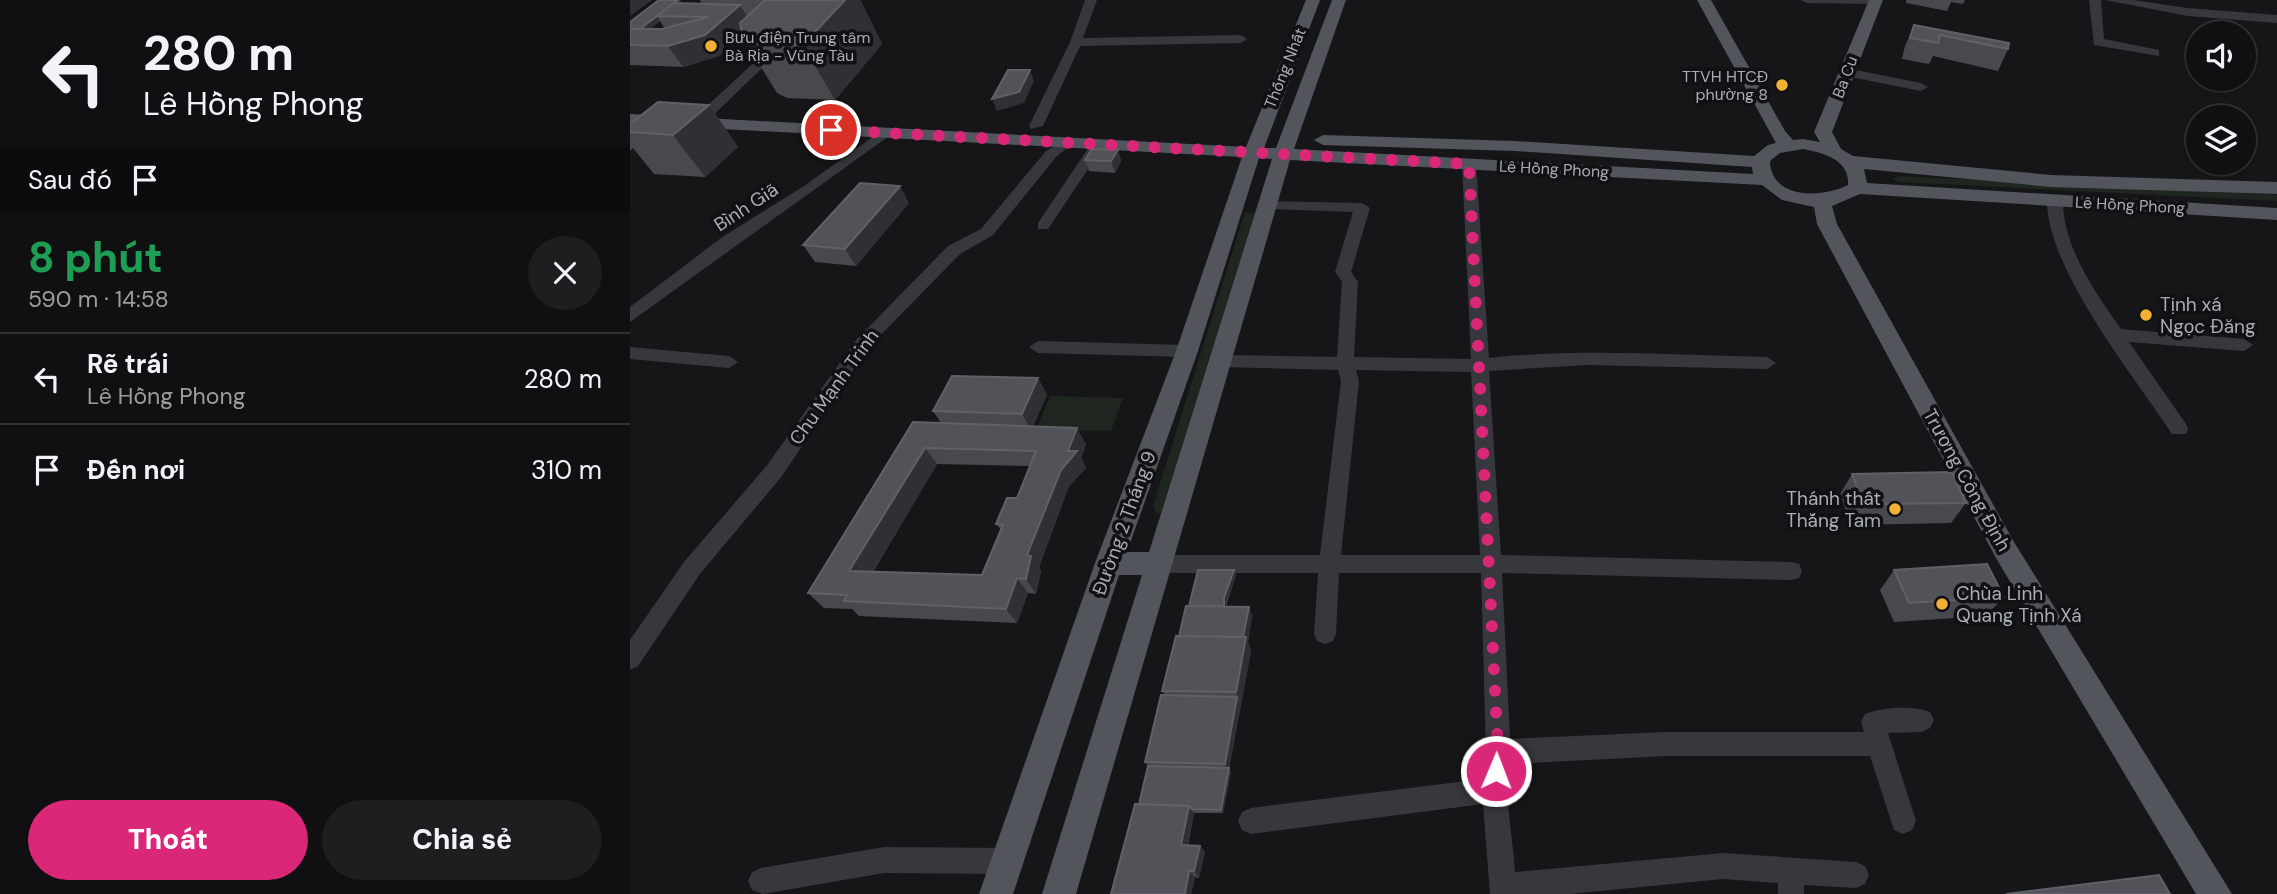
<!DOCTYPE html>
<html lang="vi">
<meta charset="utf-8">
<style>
body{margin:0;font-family:"DM Sans",sans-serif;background:#1e1e20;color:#f1f3f6;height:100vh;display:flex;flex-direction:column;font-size:26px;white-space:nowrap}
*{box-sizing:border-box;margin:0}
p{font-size:23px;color:#9c9d9f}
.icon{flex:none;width:38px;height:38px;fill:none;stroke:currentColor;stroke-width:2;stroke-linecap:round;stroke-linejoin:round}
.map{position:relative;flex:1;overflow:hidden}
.details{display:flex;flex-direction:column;background:#101012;width:630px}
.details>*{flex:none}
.hud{background:#101012;color:#f1f3f6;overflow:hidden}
.fabs{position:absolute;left:1556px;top:21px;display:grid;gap:14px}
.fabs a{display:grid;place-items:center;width:70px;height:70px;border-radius:50%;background:#101012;box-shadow:0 2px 5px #0004,0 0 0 2px #303032;font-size:35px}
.pin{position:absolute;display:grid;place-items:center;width:60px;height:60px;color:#fff;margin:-30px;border:4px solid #fff;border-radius:50%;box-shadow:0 2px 7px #0007}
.me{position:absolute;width:77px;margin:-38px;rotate:1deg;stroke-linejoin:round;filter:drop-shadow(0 0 5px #0008)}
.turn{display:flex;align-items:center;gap:24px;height:147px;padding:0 28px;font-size:32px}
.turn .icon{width:91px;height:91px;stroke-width:2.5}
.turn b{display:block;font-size:49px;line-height:60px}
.then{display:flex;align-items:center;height:66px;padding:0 28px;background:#0003;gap:14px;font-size:26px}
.round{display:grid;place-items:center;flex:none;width:74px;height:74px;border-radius:37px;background:#1e1e20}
.headline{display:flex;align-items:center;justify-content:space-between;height:119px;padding:0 28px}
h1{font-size:42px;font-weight:800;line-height:52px;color:#1e9e55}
.button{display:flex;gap:14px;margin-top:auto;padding:14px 28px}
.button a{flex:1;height:80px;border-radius:42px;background:#db2777;color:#fff;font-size:28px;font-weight:800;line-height:80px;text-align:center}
.button a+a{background:#1e1e20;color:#f1f3f6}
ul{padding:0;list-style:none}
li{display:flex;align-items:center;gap:21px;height:91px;padding:0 28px;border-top:2px solid #303032}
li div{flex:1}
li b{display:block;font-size:26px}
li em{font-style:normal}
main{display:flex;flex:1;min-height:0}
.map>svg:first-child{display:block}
</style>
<main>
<section class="details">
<div class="hud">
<div class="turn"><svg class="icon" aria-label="left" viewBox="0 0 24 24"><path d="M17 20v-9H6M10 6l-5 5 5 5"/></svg><div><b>280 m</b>Lê Hồng Phong</div></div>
<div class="then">Sau đó<svg class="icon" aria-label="arrive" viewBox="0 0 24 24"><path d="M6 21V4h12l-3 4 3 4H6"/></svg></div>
</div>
<div class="headline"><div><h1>8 phút</h1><p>590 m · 14:58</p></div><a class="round"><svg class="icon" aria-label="close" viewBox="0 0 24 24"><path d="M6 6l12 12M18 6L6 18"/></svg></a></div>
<ul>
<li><svg class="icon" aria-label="left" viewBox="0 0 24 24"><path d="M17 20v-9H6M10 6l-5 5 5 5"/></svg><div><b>Rẽ trái</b><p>Lê Hồng Phong</p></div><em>280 m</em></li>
<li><svg class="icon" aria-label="arrive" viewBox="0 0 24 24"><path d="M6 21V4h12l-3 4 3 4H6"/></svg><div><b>Đến nơi</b></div><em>310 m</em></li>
</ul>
<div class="button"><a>Thoát</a><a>Chia sẻ</a></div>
</section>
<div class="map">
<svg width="1647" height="894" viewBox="0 0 1647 894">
<rect width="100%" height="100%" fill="#161618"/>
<path fill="#1e261f" d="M1268,176l379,19v6l-377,-19 -8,-3z
M615,212l10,2 -94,299h-5l-3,-7z
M420,396l73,2 -12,33 -75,-1z"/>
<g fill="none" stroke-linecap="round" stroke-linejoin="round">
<path fill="#37383d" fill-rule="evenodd" d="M455,0h12l-14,38 158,-3 6,4 -6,4 -161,3 -37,80 -12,3 -2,-3 41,-84z
M1171,0h80l1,1 -6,3 -69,-1z
M1459,0h12l3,39 55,11v6l-65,-11z
M1475,0h28l55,8 89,7v8l-89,-7z
M144,44l10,3 -81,78h-10v-6z
M1216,68l75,15 7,4 -7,4 -80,-16 -1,-3z
M254,129l5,1v6l-259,186v-15l91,-69 83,-52z
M436,139l7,4 -17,14 -63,78 -33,19 -92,94 -86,128 -82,98 -62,92 -8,4v-30l54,-78 84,-98 88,-124 92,-94 33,-17 65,-78z
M468,140l7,4 -57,85h-10v-6l55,-82z
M839,160l7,4 13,194c92,-10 185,-3 278,-1l9,6 -9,6 -181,-4 -97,6 12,184 290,7 8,2 3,7 -3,7 -8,2 -289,-7 8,166 156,-7h198l-3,-10 4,-8c16,-7 49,-9 65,-2l4,8 -4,8 -8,4 -34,1 28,88 -4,9 -9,4 -9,-4 -24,-74h-204l-157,8c-5,36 4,72 6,108l208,-19 133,9 9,4 4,9 -4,9 -9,4 -52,-3v9h-26v-11l-55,-4 -153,15h-80l-7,-90 -232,30 -9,-4 -4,-9 4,-9 9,-4 231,-29 4,-27 -5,-179h-142l-3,61 -3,7 -8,3 -8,-3 -3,-7 4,-61h-162l-8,-3 -3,-6 3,-6 8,-3h164l21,-174 -3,-11 -116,-3 -9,-6 9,-6 115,2 5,-75 -7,-10 18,-60 -86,-3 -8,-5 3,-3 100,2 8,5 -19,64 7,10 -4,75 117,2 -9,-195zM726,370l115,2 9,183h-139l18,-174z
M1425,196l8,5c0,46 32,91 58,128l123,10 9,6 -9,6 -115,-9 57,82 2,5 -2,5h-14c-38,-58 -125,-165 -125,-233z
M408,341l149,4 9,6 -9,6 -149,-4 -9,-6z
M0,347l99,9 9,6 -9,6 -99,-9z
M254,847l123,1 9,4 4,9 -4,9 -9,4 -123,-1 -121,21 -11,-4 -4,-9 4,-9 9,-4z"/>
<path fill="#53555c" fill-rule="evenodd" d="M676,0h14l-56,148h12l56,-148h14l-52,149 459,25 -1,-7 -237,-16 -192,-6 -9,-5 9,-5 192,6 239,15 14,-11 8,-2 -79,-143h14l74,131 8,9 10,-1 17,3 -6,-10 55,-132h14l-51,132 9,17 12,7 198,19 226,7v12l-226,-7 -187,-18 3,14 410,25v12l-417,-26 -28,12 5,18 177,318 218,352h-36l-200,-336 -179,-334 -3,-17 -32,-7 -20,-15 -472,-25 -214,734h-34l100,-319h-23l-106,319h-34l116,-331 81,-212 66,-194 -612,-33v-10l616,33zM1173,149c21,4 47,11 45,36 -25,13 -77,15 -78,-24l10,-8zM629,158l13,1 -123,393h-22l71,-201z"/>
</g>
<path fill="#47494d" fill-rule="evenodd" d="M29,0h21l2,3 20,1 -2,-4h160l22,44 -47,56 -48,-2 -10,-5 -34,-55 -1,-3 -23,21 -36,11 -53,-2v-43zM30,21l5,8h-15z
M1276,0h59l-2,4 -12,-2 -4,9 -41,-8z
M1284,25l94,24 -10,22 -65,-15 -4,8 -27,-5 3,-13z
M79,105l29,42 -33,30 -51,-3 -21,-26 -3,3v-27z
M488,150l3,11 -6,12 -26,-2 -4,-11z
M279,203l-53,63 -41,-4 -12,-17z
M408,378l9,17 -14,31 53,18 -5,14 5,10 -17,18 -30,81 2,4 -5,23 -8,-1 -11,30 -158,-7 -7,-7 -28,-1 -16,-15 133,-170 -8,-12zM307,464l93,2 -13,32 -21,26 5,6 -19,45 -109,-3z
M1222,474l114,29 -15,20 -100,2 -11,-31z
M604,570l2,5 -10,31 23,1 3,9 -4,26 3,9 -22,118 2,3 -8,41h-29l-6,32 12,1 5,6 -6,26 -4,-1 -4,17h-80l28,-90 9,-38 -3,-4 20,-67 -3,-4 27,-85z
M1264,570l110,27 -18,19 -92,6 -14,-32z"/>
<path fill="#2f3033" d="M0,0h22l-22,16z
M48,0h2l3,4 -26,12 3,5 -30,24v-9z
M215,0h15l22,44 -47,56 -32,-55z
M110,5l13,21 -34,30 -36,11 -15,-21z
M400,70l4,11 -10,22 -27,8 -5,-12z
M79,105l29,42 -33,30 -32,-42z
M488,150l3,11 -6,12 -4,-12z
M270,186l9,17 -53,63 -11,-17z
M408,378l9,17 -16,35 -9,-16z
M447,428l9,16 -5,14 5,10 -17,18 -30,81 2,4 -5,23 -10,-15 1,-24z
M295,448l12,16 -73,122 -15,-15z
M604,570l2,5 -10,28 -1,13 -2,-5 1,-13z
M387,578l11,15 -11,30 -11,-14z
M619,607l3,9 -4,26 3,9 -10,54 -5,-13 6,-50z
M607,697l4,8 -12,64 2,3 -8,41 -2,-3 7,-39 -3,-7z
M559,806l5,7 -8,39 -5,-7z
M570,846l5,6 -6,26 -5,-7z
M559,871l6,6 -4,17h-6z"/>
<path fill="#525359" stroke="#5f6168" stroke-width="2" fill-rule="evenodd" d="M29,0h19l-38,29h-10v-7z
M135,0h80l-42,45 -50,-2 -10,-5 -3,-15z
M44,3l66,2 -35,30 -37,11 -38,-1v-16h32l46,-12 -51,-1z
M1284,25l95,18 -1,6 -68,-14 -2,8 -28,-5z
M378,70h22l-11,22 -27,7z
M28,102l51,3 -36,30 -43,-3v-8z
M462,149l26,1 -7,11 -26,-1z
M230,183l40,3 -55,63 -42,-4z
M322,376l86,2 -16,36 -89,-3z
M283,422l164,6 -9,23h9l-16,19 -34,85 4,1 -5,23 -9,-1 -11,31 -162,-8 3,-6 -39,-2zM295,448l111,3 -19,47h-10l-11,26 7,1 -21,50 -133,-4z
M1322,472l14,31 -103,1 -11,-30z
M1357,564l17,33 -95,6 -15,-33z
M568,570h36l-10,28v8h-35z
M556,606l63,1 -6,30 -64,-1z
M546,636l70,1 -10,55 -74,-1z
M531,695l76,2 -12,67 -80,-2z
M518,766l81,2 -8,42 -29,-1 -3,-3 -50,-2z
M505,804l54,2 -8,39 19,1 -6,25h-5l-4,23h-74z
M1529,875l11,19h-164z"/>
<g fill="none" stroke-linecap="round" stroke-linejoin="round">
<path stroke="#db2777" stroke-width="12" stroke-dasharray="0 21.6" d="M201,130l638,34 29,588 -2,19"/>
</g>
<g fill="#f2b134" stroke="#111113" stroke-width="2.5">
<circle cx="81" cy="46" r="7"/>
<circle cx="1152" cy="85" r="7"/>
<circle cx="1516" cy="315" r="7"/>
<circle cx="1265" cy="509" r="7"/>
<circle cx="1312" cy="604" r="7"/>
</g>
<g text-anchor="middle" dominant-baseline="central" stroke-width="7" stroke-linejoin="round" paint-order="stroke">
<g font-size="16" fill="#a8adb8" stroke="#111113" text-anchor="start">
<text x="95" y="37">Bưu điện Trung tâm<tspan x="95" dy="18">Bà Rịa - Vũng Tàu</tspan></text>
<text x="1138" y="76" text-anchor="end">TTVH HTCĐ<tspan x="1138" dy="18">phường 8</tspan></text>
</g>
<g font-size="16" fill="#a8adb8" stroke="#111113">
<text transform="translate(655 68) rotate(-68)">Thống Nhất</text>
<text transform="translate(1215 77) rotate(-69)">Ba Cu</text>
<text transform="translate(924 169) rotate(3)">Lê Hồng Phong</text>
<text transform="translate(1500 205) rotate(3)">Lê Hồng Phong</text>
</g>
<g font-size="19" fill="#a8adb8" stroke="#111113">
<text transform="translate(116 207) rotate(-33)">Bình Giã</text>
<text transform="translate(204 387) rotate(-54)">Chu Mạnh Trinh</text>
<text transform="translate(1337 480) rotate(61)">Trương Công Định</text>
<text transform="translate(494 523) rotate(-70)">Đường 2 Tháng 9</text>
</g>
<g font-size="19" fill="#a8adb8" stroke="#111113" text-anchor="start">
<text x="1530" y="304">Tịnh xá<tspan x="1530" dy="22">Ngọc Đăng</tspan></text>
<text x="1251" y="498" text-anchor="end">Thánh thất<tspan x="1251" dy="22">Thắng Tam</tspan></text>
<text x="1326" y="593">Chùa Linh<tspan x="1326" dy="22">Quang Tịnh Xá</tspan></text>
</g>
</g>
</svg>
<div class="fabs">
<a><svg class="icon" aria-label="sound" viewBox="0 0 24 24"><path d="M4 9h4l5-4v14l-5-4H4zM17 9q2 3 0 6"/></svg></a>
<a><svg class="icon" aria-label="layers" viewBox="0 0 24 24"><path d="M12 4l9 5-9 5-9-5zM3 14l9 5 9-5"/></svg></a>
</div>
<div class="pin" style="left:201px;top:130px;background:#d93025"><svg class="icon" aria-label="arrive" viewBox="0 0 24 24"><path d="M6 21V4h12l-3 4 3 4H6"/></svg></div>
<svg class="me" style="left:866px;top:771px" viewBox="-20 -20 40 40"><circle r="17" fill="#db2777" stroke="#fff" stroke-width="3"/><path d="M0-11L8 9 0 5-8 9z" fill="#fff"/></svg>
</div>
</main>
